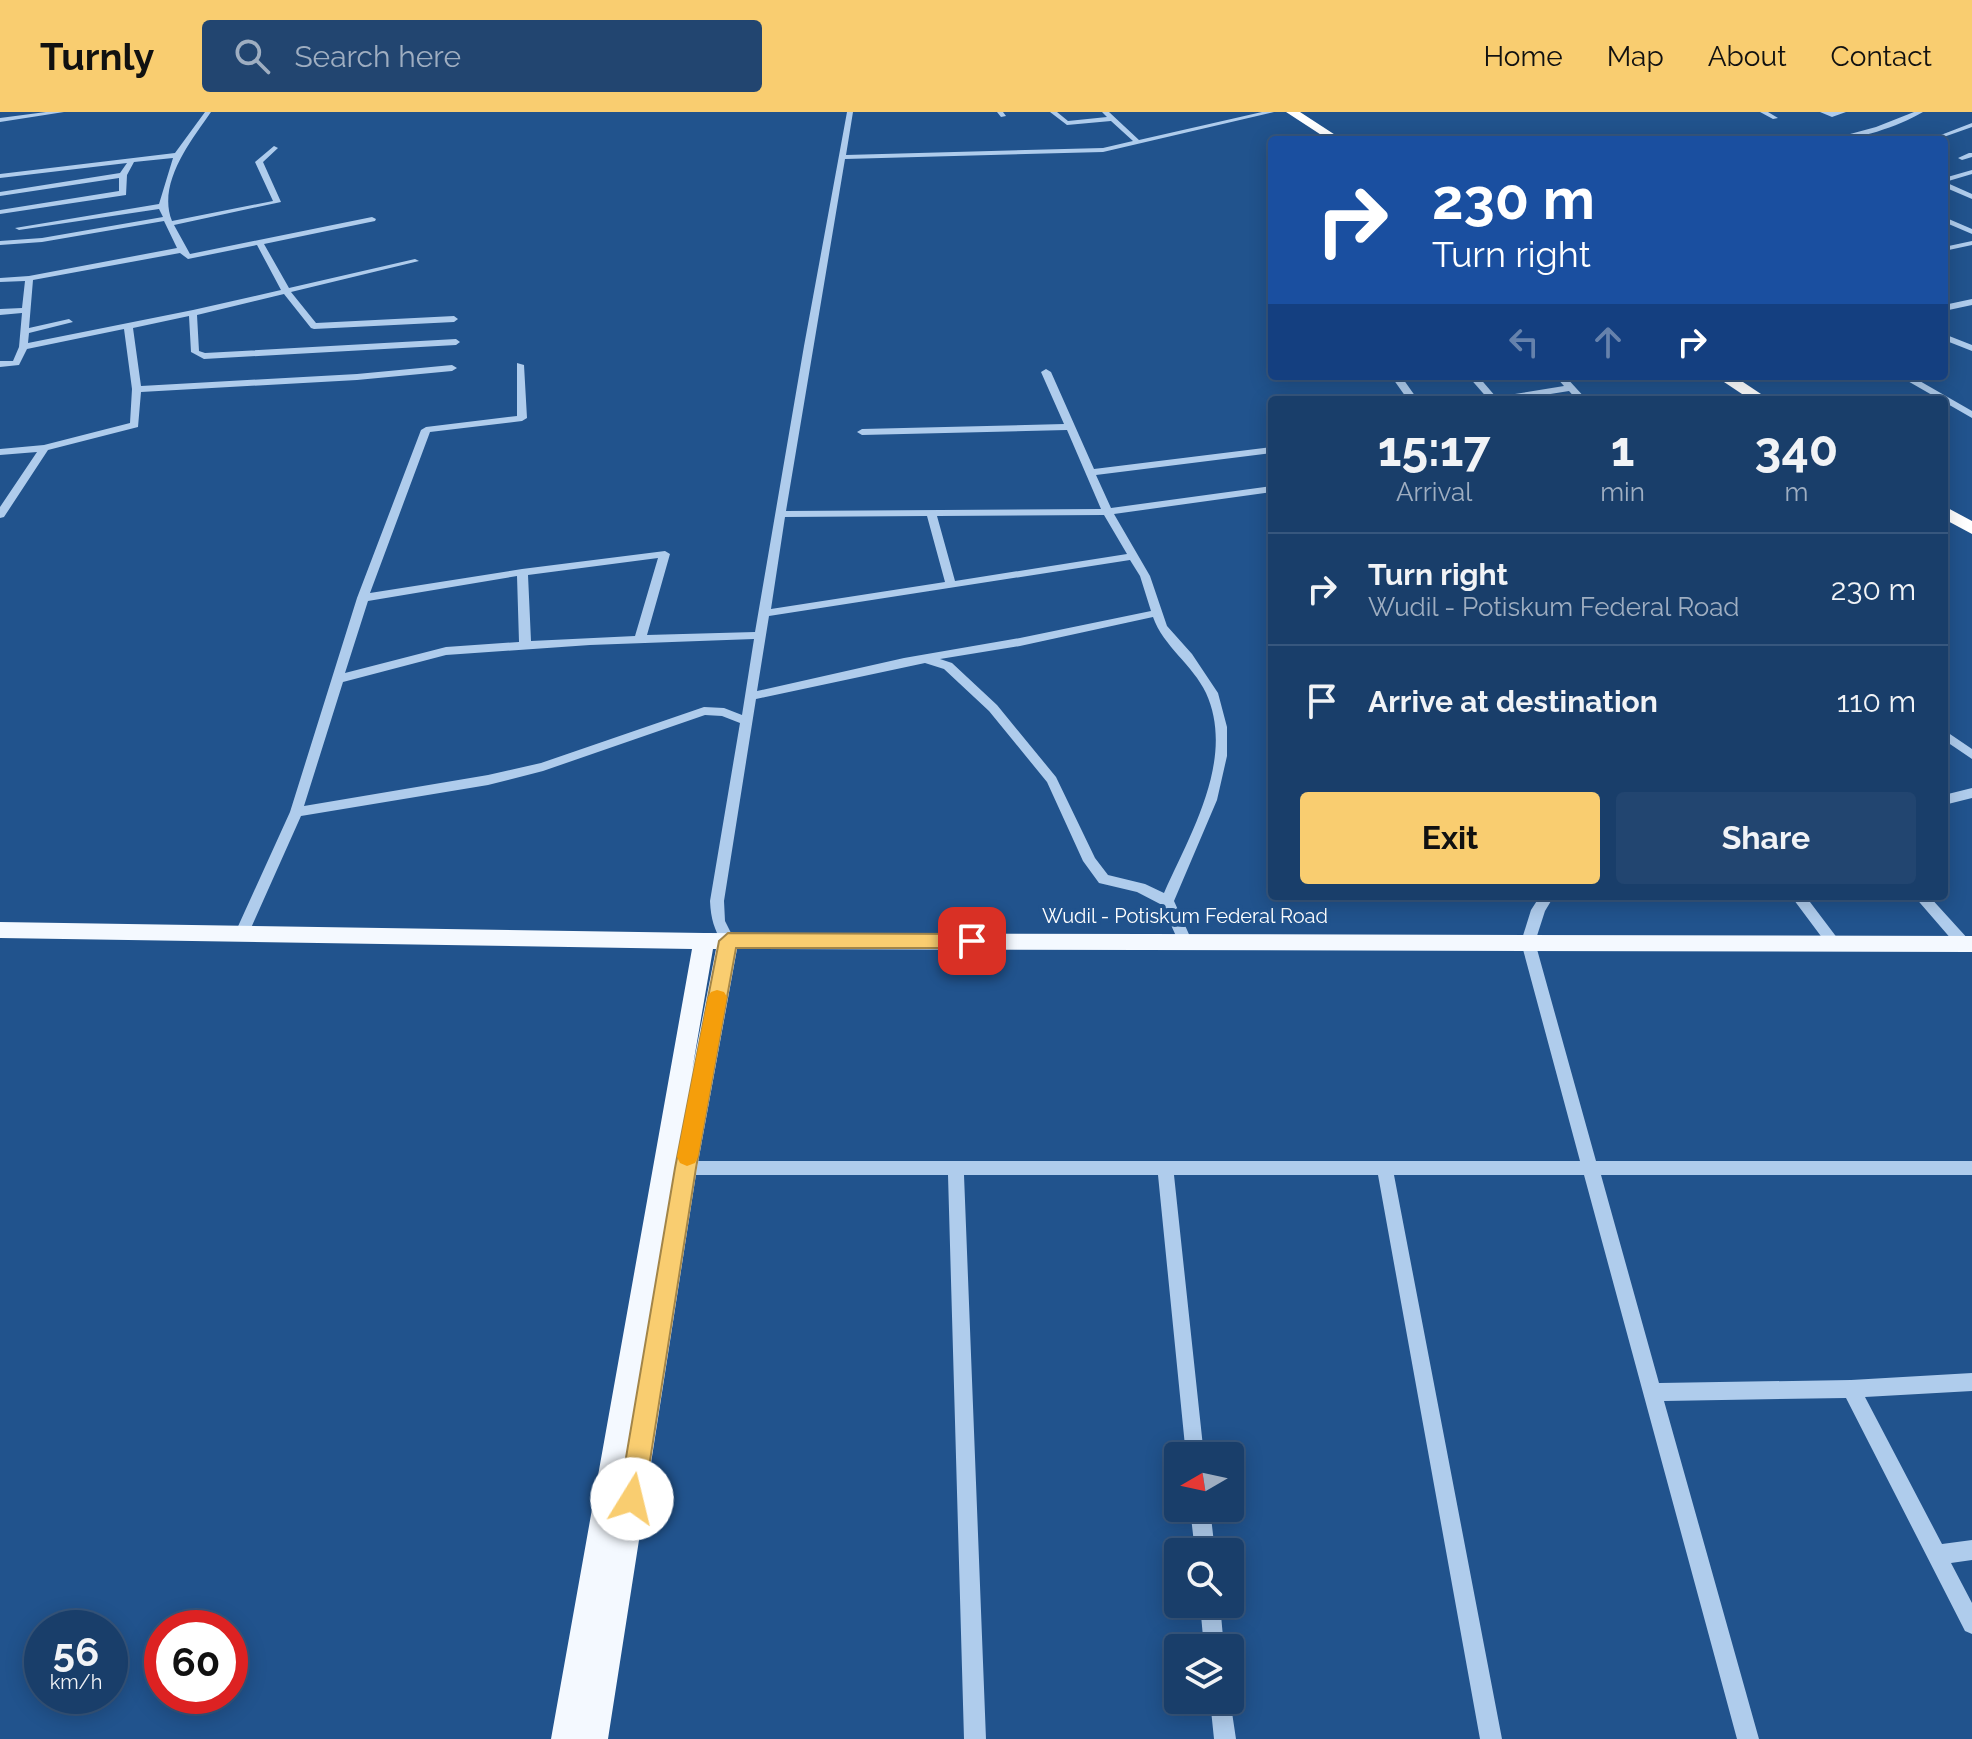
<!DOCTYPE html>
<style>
body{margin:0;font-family:Raleway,sans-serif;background:#224570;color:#f1f3f6;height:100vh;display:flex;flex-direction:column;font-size:30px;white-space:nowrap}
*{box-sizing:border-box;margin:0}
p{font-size:26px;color:#9faec1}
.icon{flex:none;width:44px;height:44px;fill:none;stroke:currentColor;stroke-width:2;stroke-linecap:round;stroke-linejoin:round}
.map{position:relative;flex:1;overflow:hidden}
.sheet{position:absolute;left:1268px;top:284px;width:680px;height:504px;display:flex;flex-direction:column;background:#193e6a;border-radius:8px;box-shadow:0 4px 20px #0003,0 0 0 2px #37577e}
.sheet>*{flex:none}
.hud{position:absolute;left:1268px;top:24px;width:680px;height:244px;border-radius:8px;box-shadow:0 4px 20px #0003,0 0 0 2px #37577e;background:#1a4fa0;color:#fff;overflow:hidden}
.needle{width:52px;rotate:261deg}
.controls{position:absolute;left:1164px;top:1330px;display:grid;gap:16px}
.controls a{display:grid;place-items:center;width:80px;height:80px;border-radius:8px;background:#193e6a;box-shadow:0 4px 20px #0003,0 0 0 2px #37577e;font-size:40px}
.speed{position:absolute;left:24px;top:1498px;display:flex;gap:16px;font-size:40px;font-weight:700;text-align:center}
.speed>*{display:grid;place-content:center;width:104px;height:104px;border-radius:50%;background:#193e6a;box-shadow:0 4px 20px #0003,0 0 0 2px #37577e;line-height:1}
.speed small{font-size:20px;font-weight:400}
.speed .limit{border:12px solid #d22;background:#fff;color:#111}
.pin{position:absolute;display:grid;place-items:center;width:68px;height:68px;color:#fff;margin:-34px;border-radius:16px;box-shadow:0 4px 12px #0006}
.me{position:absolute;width:88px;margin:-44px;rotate:9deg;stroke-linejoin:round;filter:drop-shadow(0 0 6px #0008)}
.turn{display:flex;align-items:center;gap:28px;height:168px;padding:0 32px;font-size:36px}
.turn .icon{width:104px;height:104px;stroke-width:2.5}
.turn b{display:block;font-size:56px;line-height:68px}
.lanes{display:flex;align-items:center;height:76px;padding:0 32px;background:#0003;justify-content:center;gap:40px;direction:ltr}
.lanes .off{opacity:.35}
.eta{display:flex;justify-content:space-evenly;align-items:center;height:136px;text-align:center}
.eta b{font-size:48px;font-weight:700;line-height:56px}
.primary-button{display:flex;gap:16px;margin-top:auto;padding:16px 32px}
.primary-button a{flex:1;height:92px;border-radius:8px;background:#f9cd70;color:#111;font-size:32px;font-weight:700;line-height:92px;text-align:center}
.primary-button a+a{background:#224570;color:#f1f3f6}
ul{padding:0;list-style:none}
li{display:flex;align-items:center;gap:24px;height:112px;padding:0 32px;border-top:2px solid #37577e}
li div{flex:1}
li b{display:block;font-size:30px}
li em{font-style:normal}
header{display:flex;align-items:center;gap:48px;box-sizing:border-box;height:112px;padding:0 40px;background:#f9cd70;color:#111}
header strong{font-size:38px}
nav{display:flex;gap:44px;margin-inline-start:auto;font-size:28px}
.search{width:560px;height:72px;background:#224570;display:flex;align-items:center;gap:20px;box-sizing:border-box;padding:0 28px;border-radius:8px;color:#9faec1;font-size:30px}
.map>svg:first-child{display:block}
</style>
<header>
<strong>Turnly</strong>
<div class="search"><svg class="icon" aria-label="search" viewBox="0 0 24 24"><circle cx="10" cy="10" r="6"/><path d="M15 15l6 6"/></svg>Search here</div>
<nav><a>Home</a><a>Map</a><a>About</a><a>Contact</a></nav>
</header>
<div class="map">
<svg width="1972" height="1627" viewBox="0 0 1972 1627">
<rect width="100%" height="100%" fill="#21538d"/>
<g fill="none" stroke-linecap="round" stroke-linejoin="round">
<path fill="#afccec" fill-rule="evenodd" d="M46,0h18l-64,10v-4z
M205,0h6c-21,30 -54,72 -39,109l101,-20 -18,-39 19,-16 4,2 -15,14 18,40 -107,23 16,29 182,-37 4,2 -1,2 -111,23 25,44 126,-29 4,2 -128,31 25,31 138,-7 4,3 -4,3 -140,7 -3,-1 -27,-34 -87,21 2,36 6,2 251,-14 4,3 -4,3 -252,14 -13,-7 -2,-36 -56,12 8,58 216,-12 95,-9 5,3 -5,3 -95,9 -216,12 -3,35 -90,23 -44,67 -4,1v-11l37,-55 -37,3v-6l44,-4 86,-22 2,-34 -8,-60 -97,20 -8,16 -19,2v-6h13l6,-14 3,-34 -22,2v-6l22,-1 3,-27 -25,1v-4l29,-2 148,-28 -13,-27 -122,21 -42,3v-4l42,-3 121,-21 -4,-8 -140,21 -4,-2 144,-24 14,-46 -39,4 -7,13 -1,20 -126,19v-4l119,-19v-13l-119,18v-4l120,-19 7,-10 -127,15v-4l175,-21zM257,133l24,45 -88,20 -165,33 1,-10 44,-11 -4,-3 -40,9 4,-48 147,-27 8,6z
M847,0h6l-7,43 257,-7 30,-7 -22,-20 -44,4 -17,-13h7l11,9 39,-4 -5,-5h7l30,28 123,-28h12l-171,40 -258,7 -59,352 315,-2 -34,-79 -205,5 -5,-3 5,-3 202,-5 -23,-52 5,-3 5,3 43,97 178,-22v6l-176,22 15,33 161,-22v6l-158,22 36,62 17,50 25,28 26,39 9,34v29l-10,44 -43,101 18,40 -2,4h-10l-18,-40 -25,-13 -38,-9 -16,-22 -36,-79 -58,-71 -45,-42 -19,-6 -169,36 -32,202 1,20 10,20 -2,4h-10c-9,-17 -12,-25 -13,-44l30,-178 -18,-7 -17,-1 -162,56 -55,14 -187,31 -54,121h-10l-2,-4 55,-121 67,-214 64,-168 5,-3 91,-11v-53l7,2 3,53 -5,3 -92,11 -60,161 152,-24 143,-18 5,3 -23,81 108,-3 49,-286zM1104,403l23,39 -172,27 -18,-65zM927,404l18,66 -174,27 14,-92zM658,446l-23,78 -104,5 -3,-66zM1130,448l10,16 11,35 -131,27 -116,20 -147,33 12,-75zM517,464l2,66 -73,5 -101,26 23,-72zM1153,505c10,29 40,48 53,76 30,66 -16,141 -42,200l-19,-9 -37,-9 -13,-17 -39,-81 -59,-72 -45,-42 -12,-4 80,-13zM754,527l-12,76 -18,-7 -20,-1 -163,56 -53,12 -184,31 39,-124 103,-27 144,-10z
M997,0h6l3,4 -5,1z
M1760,0h8l10,6 -5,1z
M1820,0h26l-14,5z
M1914,0h9c-26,15 -65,28 -95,28l48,-13z
M1972,11v4l-34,12 -5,-1z
M1969,41h3v4l-10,3 -4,-2z
M1972,58v4l-27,8 27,12v5l-28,-12v-9z
M1944,105l28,12v5l-28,-12z
M1972,129v4l-28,6v-4z
M1972,187v6l-28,6v-6z
M1944,222l28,11v6l-28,-11z
M1391,264h10l17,24h-10z
M1468,264h10l18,21 68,-11 -9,-10h10l22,24h-10l-8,-9 -56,9h-24z
M1899,264h12l61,35v7z
M1944,618l28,19v10l-28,-19z
M1972,676v10l-28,7v-10z
M1540,784h14l-9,15 -10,31 61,219h376v14h-371l58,208 192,-3 121,-7v18l-107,6 77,147 30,-4v20l-21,3 21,40v31l-7,-3 -119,-233 -182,3 95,338h-22l-153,-564h-190l108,564h-22l-102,-564h-204l30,281h-18l-28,-281h-194l22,564h-22l-16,-564h-263l-6,-2 -2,-5 2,-5 6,-2h895l-59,-219 10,-32z
M1791,784h73l-7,5 -47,1 31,41 -2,4h-10z
M1914,784h15l40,44 2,4 -2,4h-10z
M1190,1396h20l5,44h-20z
M1200,1492h20l4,44h-20z
M1230,1587l6,40h-22l-4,-39z"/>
<path fill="#f4f9ff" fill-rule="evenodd" d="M0,810l704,11 1268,3v16l-1235,-3 -40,219 -89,571h-57l141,-790 -692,-11zM713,837h3l-24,122z"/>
<path fill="#fff" fill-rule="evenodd" d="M1286,0h14l43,28h-14z
M1715,264h19l36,24h-19z
M1944,394l28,15v13l-28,-15z"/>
</g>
<path fill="#f9cd70" stroke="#a28549" stroke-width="2" d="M728,821l244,1 9,7 -9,7h-236l-40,220 -52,331 -3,8 -9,4 -9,-4 -4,-8 56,-331 44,-227z"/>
<path fill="#f59e0b" d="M717,878l7,2 3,5 -29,160 -3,6 -8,3 -7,-3 -3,-6 31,-160 3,-5z"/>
<g text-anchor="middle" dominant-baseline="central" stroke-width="8" stroke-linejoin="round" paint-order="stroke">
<g font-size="20" fill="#fff" stroke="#21538d">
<text x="1185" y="804">Wudil - Potiskum Federal Road</text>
</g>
</g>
</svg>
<div class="controls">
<a><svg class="needle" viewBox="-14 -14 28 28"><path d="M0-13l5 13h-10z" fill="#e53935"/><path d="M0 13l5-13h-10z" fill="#9faec1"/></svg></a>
<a><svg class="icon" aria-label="search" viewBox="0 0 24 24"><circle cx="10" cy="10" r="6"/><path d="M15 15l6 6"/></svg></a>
<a><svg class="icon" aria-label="layers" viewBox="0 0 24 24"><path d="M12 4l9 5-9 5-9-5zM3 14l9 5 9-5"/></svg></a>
</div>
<div class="speed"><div>56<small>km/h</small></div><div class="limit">60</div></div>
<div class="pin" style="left:972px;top:829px;background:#d93025"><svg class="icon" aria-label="arrive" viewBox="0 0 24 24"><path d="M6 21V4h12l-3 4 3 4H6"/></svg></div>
<svg class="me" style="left:632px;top:1387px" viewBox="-20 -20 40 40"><circle r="19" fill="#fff"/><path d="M0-13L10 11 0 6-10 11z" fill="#f9cd70"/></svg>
<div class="hud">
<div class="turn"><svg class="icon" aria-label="right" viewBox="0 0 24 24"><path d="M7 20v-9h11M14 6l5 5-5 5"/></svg><div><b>230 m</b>Turn right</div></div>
<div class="lanes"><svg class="icon off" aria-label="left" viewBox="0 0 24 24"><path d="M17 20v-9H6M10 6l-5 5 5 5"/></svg><svg class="icon off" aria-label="ahead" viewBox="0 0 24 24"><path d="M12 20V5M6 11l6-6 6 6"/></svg><svg class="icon" aria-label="right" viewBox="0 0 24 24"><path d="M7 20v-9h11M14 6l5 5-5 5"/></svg></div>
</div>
<section class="sheet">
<div class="eta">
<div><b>15:17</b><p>Arrival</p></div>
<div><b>1</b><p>min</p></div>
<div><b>340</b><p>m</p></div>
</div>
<ul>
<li><svg class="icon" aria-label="right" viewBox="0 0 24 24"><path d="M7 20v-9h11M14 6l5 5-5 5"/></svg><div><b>Turn right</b><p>Wudil - Potiskum Federal Road</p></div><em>230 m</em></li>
<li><svg class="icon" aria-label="arrive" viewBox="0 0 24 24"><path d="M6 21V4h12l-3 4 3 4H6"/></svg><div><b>Arrive at destination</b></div><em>110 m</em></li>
</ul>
<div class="primary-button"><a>Exit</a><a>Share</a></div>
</section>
</div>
